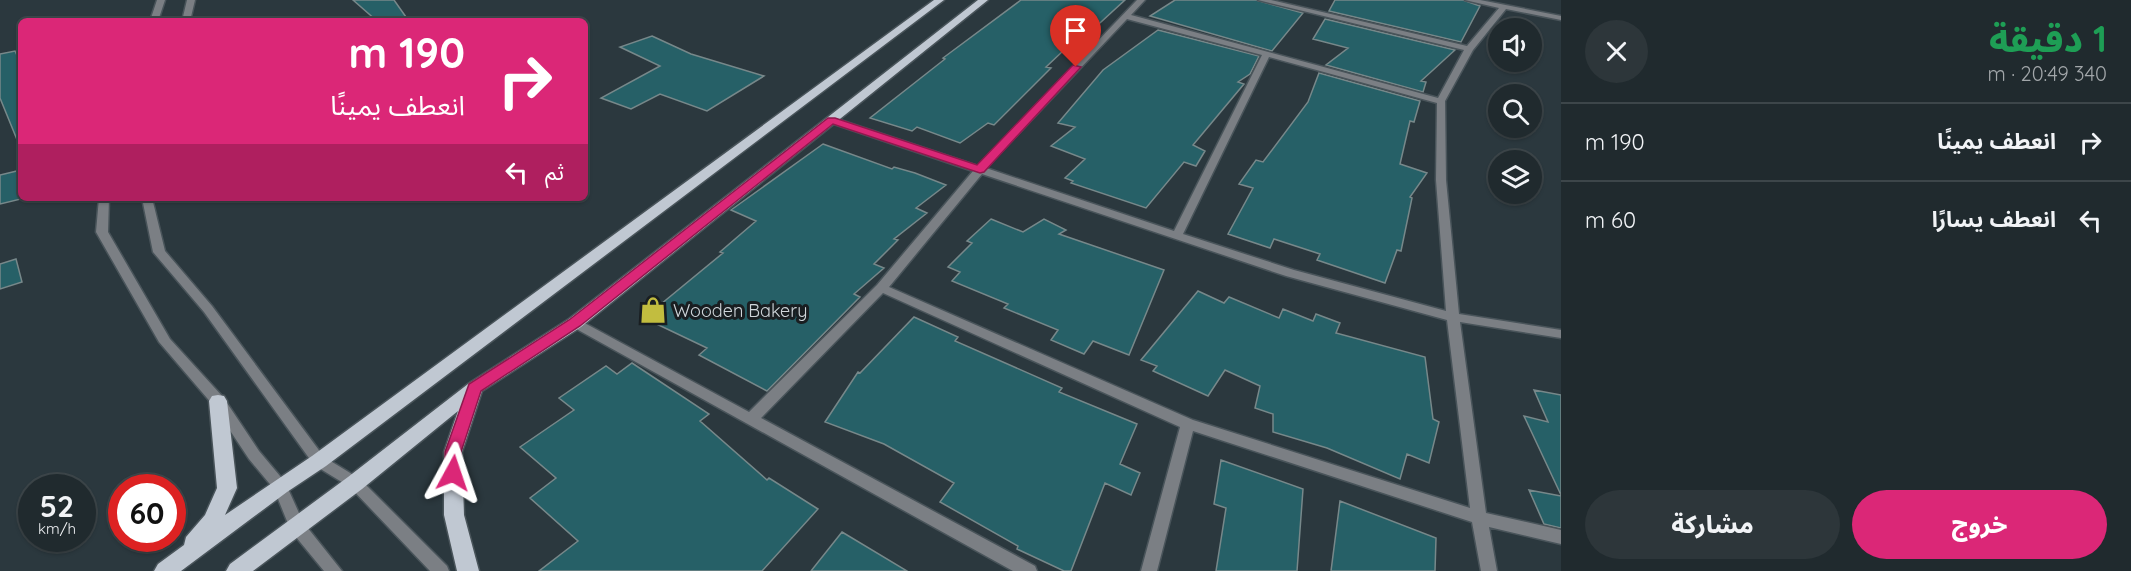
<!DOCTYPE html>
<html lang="ar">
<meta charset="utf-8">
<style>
body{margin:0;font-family:Quicksand,"Noto Sans Arabic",sans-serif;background:#2d363a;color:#f1f3f6;direction:rtl;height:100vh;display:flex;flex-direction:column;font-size:22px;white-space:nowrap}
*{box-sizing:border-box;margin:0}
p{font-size:20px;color:#a2a7aa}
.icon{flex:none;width:33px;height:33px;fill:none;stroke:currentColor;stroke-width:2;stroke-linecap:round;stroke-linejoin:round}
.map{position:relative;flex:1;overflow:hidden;direction:ltr}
.panel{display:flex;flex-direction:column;background:#202a2e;width:570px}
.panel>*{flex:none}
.banner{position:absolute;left:18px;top:18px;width:570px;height:183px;border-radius:9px;box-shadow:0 2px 4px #0004,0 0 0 2px #3d464a;direction:rtl;background:#db2777;color:#fff;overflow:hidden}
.fabs{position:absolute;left:1488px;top:18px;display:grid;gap:12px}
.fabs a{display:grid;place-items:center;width:54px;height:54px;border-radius:50%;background:#202a2e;box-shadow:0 2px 4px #0004,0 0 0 2px #3d464a;font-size:30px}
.speed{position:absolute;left:18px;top:474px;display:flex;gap:12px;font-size:30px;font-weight:700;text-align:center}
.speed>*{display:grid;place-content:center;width:78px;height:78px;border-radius:50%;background:#202a2e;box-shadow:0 2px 4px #0004,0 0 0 2px #3d464a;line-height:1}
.speed small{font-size:15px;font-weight:400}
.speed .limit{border:9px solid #d22;background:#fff;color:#111}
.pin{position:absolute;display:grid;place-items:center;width:51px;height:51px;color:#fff;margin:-62px -26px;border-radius:50% 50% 50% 0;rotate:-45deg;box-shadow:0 0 6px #0007}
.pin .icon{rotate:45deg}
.me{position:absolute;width:66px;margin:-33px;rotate:5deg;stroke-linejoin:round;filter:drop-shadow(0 0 4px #0008)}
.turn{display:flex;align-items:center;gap:21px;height:126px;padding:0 24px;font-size:27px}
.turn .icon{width:78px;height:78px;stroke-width:2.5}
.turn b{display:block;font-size:42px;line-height:51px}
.then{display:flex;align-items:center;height:57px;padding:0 24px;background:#0003;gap:12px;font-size:22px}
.round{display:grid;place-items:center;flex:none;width:63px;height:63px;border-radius:32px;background:#2d363a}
.headline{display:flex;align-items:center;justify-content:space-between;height:102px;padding:0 24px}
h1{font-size:36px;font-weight:800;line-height:45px;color:#1e9e55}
.primary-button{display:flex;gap:12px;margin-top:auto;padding:12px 24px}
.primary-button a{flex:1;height:69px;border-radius:36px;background:#db2777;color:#fff;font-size:24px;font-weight:800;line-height:69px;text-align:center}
.primary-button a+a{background:#2d363a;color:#f1f3f6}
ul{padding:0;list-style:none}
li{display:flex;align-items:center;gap:18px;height:78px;padding:0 24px;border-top:2px solid #3d464a}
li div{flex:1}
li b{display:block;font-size:22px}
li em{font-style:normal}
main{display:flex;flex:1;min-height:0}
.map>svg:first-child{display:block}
</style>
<main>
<section class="panel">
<div class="headline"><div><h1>1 دقيقة</h1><p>340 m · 20:49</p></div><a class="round"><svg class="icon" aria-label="close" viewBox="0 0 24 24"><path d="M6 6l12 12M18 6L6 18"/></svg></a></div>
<ul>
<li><svg class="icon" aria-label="right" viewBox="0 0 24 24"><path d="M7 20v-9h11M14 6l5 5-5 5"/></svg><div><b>انعطف يمينًا</b></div><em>190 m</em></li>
<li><svg class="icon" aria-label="left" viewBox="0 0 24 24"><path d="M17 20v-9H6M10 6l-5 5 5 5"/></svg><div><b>انعطف يسارًا</b></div><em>60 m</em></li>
</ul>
<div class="primary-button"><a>خروج</a><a>مشاركة</a></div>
</section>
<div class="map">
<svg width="1561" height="571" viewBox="0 0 1561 571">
<rect width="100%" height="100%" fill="#2b383e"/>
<path fill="#266067" stroke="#77888a" stroke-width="1.5" d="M353,0h41l12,17 -29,4z
M1021,0h104l-36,33 -6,-1 -37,35 5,1 -57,57 -6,-2 -28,20 -43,-16 -5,4 -42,-13 75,-59 -2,-1z
M1175,0h81l47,13 -31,38 -122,-35z
M1335,0h128l17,6 -19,36 -132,-31z
M1325,19l130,31 -34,31 5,1 -3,10 -97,-27 22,-17 -35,-9z
M1158,30l101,26 -9,18 -12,8 6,2 -51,61 12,6 -9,15 -12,-4 -38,46 -75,-25 2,-2 -8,-3 20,-19 -34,-13 24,-19 -17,-4 45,-53z
M652,36l39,18 73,22 -57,35 -47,-17 -29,15 -30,-11 59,-32 -40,-19z
M15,51l6,13 -1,83 -20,-49v-44z
M1319,73l101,28 -6,21 -4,-1 -10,43 27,9 -17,24 2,1 -11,53 -4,-1 -12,33 -68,-23 3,-6 -46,-15 -4,9 -42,-14 25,-46 -14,-4 17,-24 7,2 45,-60z
M823,144l69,25 2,-2 21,6 31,12 -30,23 11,5 -33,26 4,1 -24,24 10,4 -30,26 6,3 -93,94 -68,-36 8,-7 -63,-30 79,-65 -3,-1 36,-31 -25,-11z
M21,170v29l-21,5v-29z
M991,219l32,13 21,-13 22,11 -7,4 105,36 -35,85 -36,-14 -9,13 -33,-14 7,-10 -54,-22 4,-4 -56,-23 8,-9 -12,-5 24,-24 -5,-2z
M16,259l6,23 -22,7v-25z
M1198,291l26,12 5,-6 50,21 4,-9 30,12 3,-7 24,9 -4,10 89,24 8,62 6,3 -10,41 -22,-9 -7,25 -73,-31 -54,-16v-18l-18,-6 5,-22 -35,-16 -17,26 -55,-25 4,-5 -16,-6z
M914,317l44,20 -3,4 107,47 -3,4 78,32 -17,40 20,9 -9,22 -26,-12 -34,88h-7l-47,-22 1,-3 -78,-44 14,-19 -70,-39 -59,-22 33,-50 2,1z
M632,363l77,51 -9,7 67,59 2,-2 49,31 -56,62h-223l39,-30 -48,-43 26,-20 -36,-31 54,-37 -15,-12 47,-32 11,8z
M1534,390l27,5v100l-37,-79 24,6z
M1221,460l82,29 -6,82h-81l10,-63 -12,-4z
M1529,490l32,6v32l-17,-4z
M1340,501l96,37 -1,33h-104z
M842,532l65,39h-96z"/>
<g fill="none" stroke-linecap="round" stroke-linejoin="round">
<defs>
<path id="minor" d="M1137,0h8l-14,15 307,83 26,-48 -206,-50h13l196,46 32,-38 -34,-8h15l81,16v4l-55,-11 -33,41 -28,51 1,79 13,134 102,16v8l-101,-16 26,191 75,17v14l-72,-17 8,44h-16l-9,-49 -279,-91 -36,140h-16l39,-144 -297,-134 -122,125 274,148 2,5h-24l-442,-245 -2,-3 2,-3h8l170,92 128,-127 96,-114 -145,-49v-4h6l144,48zM1127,19l135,36 -88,176 -188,-63zM1269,57l168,46 -1,77 10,131 -152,-41 -111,-36zM982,174l304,102 161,44 23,188 -277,-88 -304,-133z"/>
<path id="tertiary" d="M157,0h8l-7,21h-8z
M187,0h8l-5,21h-8z
M99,198h10l-1,34 62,107 53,58 36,54 26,31 18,40 39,49h-18l-33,-40 -17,-42 -25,-30 -36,-54 -54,-63 -63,-110z
M142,198h10l13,53 47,55 112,151 36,22 87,87 2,5h-19l-80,-84 -36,-22 -110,-153 -51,-60z"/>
<path id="primary" d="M934,0h10l-618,466 -39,26 -106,79h-27l4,-7 26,-19 2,-8 19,-22 12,-27 -8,-87 3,-5 6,-1 6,1 3,5 10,87 -12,27 87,-59z
M978,0h10l-407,327 -99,64 -20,61 2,63 15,56h-22l-13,-56v-63l14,-41 -96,78 -109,82h-27l4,-7 118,-87 120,-93 101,-65z"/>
</defs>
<use href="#minor" stroke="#49545a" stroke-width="3"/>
<use href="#tertiary" stroke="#49545a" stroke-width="3"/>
<use href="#primary" stroke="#49545a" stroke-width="3"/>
<use href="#minor" fill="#7b7f84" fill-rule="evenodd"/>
<use href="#tertiary" fill="#7b7f84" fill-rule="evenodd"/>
<use href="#primary" fill="#c0c8d2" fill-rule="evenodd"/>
</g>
<path fill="#db2777" stroke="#8e194d" stroke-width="1.5" d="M1073,65l8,2 -97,105 -4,1 -147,-49 -253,202 -99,65 -20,61 1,21 -2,5 -7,2 -6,-2 -2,-5v-21l24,-68 100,-64 259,-202h7l142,47z"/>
<defs>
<symbol id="shop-bare" viewBox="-9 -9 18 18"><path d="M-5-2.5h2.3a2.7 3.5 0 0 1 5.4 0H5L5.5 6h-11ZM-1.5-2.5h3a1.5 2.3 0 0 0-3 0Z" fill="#c2bd3f" stroke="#191e21" stroke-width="2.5" paint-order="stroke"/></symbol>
</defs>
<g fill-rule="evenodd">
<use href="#shop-bare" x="634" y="291" width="38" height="38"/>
</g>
<g text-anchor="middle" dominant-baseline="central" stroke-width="6" stroke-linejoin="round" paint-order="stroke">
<g font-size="18" fill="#cfd6da" stroke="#191e21" text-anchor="start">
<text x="673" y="310">Wooden Bakery</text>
</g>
</g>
</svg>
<div class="fabs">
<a><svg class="icon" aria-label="sound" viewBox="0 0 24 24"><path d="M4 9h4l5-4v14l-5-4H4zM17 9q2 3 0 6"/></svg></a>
<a><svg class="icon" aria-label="search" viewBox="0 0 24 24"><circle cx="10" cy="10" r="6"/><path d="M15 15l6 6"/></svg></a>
<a><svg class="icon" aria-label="layers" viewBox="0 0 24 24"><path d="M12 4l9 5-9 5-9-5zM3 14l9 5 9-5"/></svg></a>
</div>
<div class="speed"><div>52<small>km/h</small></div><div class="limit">60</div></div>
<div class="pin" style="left:1076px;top:67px;background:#d93025"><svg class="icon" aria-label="arrive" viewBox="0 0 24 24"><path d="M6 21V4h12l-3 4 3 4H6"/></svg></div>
<svg class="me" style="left:453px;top:473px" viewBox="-20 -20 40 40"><path d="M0-17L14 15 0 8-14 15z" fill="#db2777" stroke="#fff" stroke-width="4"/></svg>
<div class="banner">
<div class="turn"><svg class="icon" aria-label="right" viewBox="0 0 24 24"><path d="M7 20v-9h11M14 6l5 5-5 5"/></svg><div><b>190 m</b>انعطف يمينًا</div></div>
<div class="then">ثم<svg class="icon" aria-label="left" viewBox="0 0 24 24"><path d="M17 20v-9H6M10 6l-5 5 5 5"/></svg></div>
</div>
</div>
</main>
